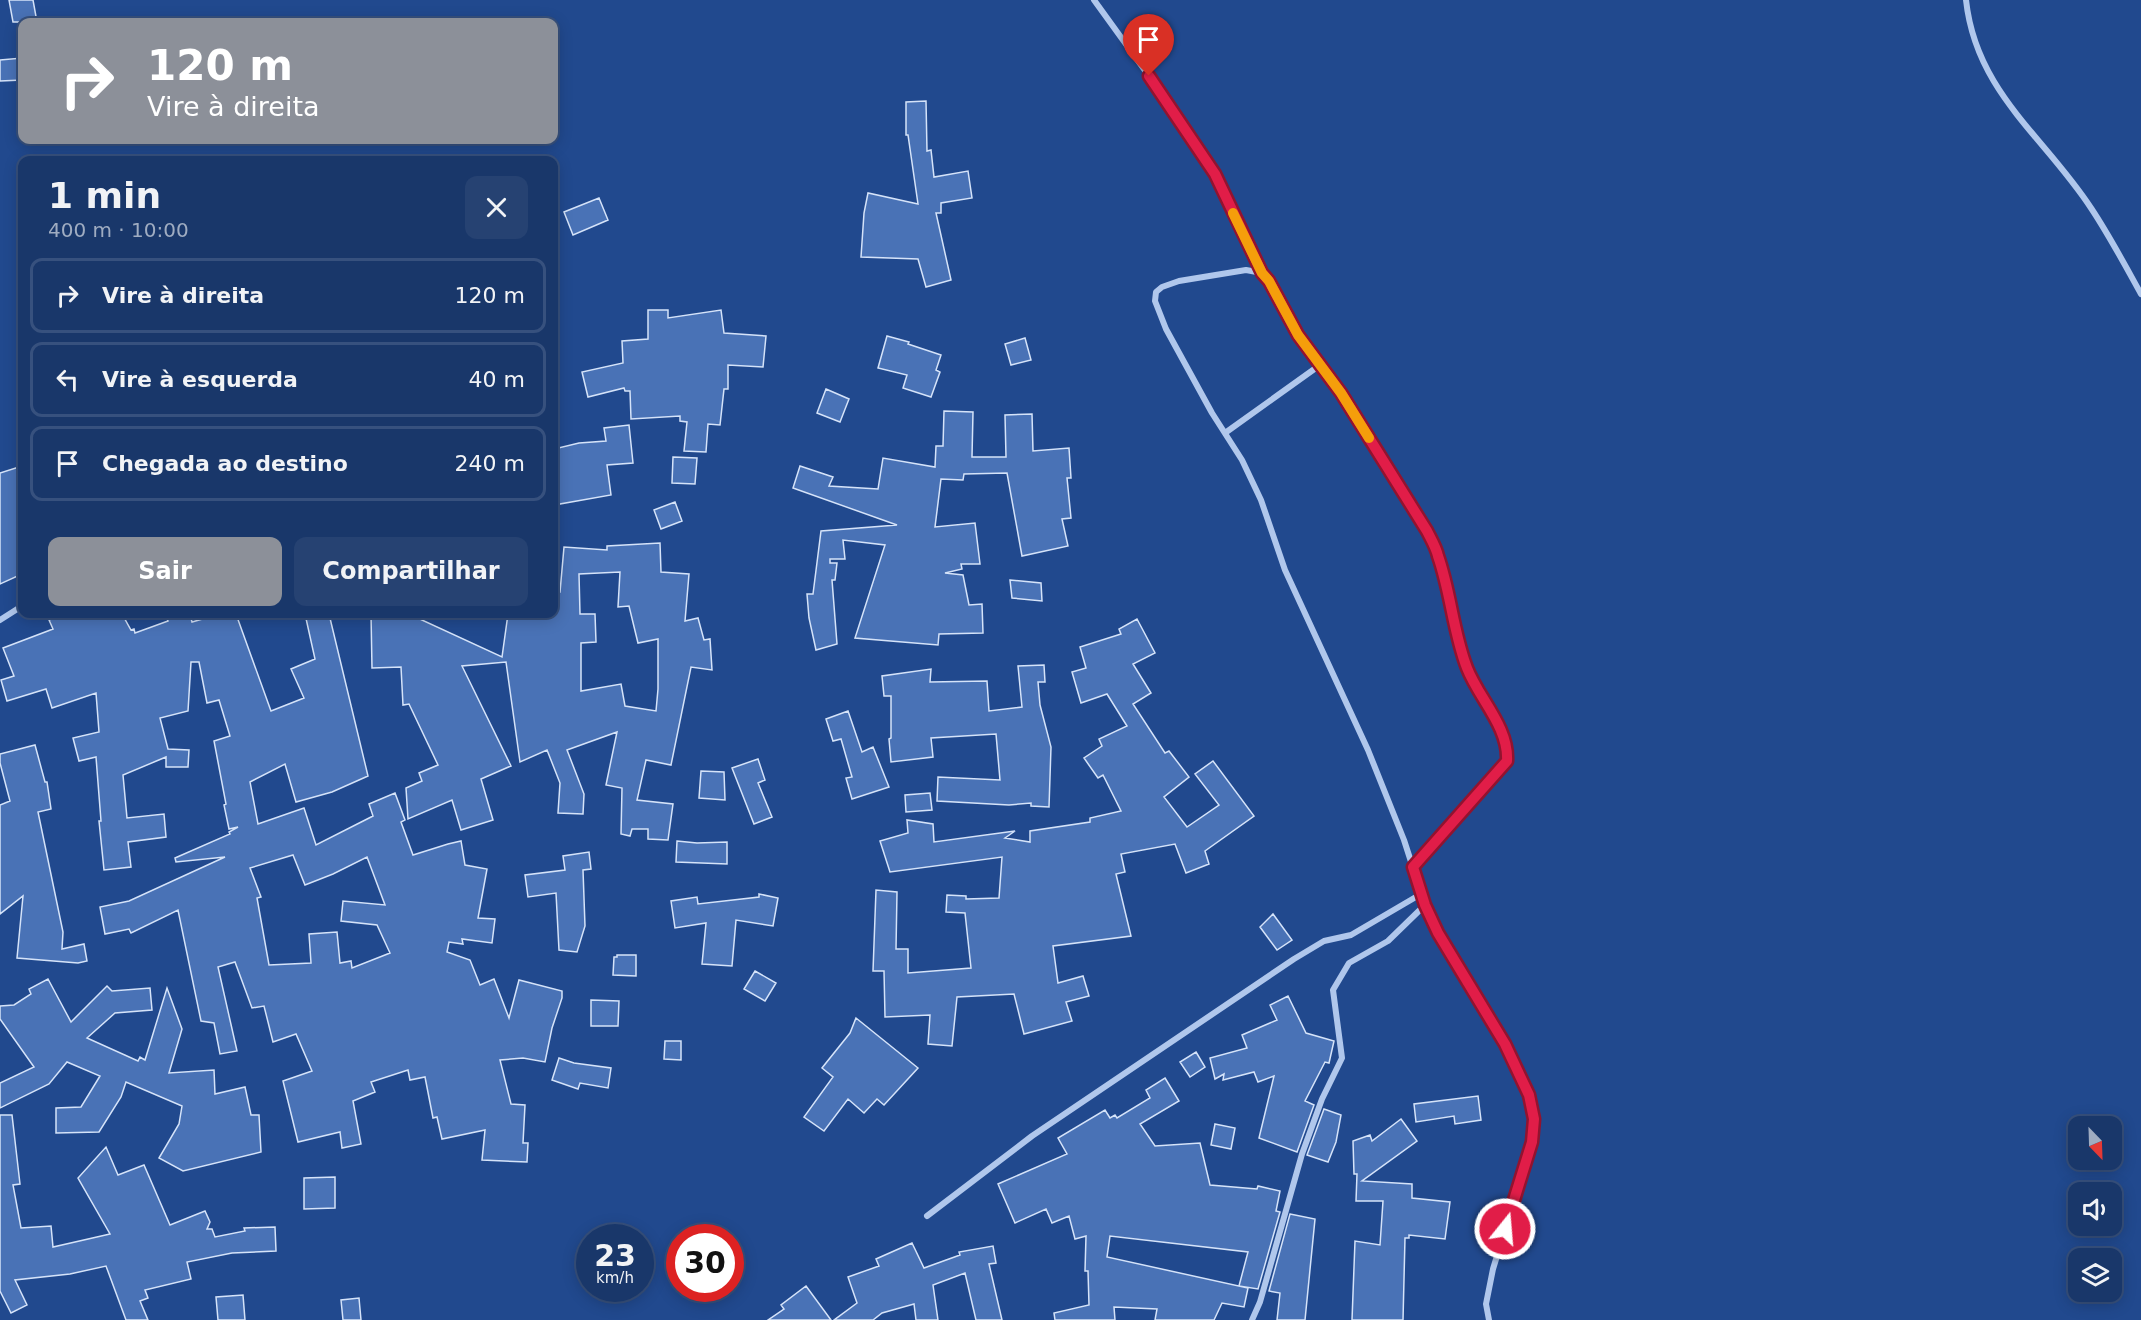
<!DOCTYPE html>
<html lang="pt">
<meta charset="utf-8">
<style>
body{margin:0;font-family:"DejaVu Sans",sans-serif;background:#264272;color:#f1f3f6;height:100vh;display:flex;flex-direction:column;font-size:22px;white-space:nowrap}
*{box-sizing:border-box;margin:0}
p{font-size:20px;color:#9facc1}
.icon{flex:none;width:33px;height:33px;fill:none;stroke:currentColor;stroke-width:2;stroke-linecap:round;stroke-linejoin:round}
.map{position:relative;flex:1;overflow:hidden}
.panel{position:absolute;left:18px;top:156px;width:540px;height:462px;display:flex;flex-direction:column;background:#19376a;border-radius:12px;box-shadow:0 3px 15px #0003,0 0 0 2px #37517e}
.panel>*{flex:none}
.top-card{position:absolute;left:18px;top:18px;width:540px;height:126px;border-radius:12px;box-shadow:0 3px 15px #0003,0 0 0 2px #37517e;background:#8c9099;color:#fff;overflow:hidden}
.needle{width:39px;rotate:157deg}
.fabs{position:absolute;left:2068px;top:1116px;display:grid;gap:12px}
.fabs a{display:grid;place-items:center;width:54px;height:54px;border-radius:12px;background:#19376a;box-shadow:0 3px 15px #0003,0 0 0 2px #37517e;font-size:30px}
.speed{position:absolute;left:576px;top:1224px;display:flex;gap:12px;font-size:30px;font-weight:700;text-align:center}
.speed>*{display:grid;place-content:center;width:78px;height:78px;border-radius:50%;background:#19376a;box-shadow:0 3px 15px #0003,0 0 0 2px #37517e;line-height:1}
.speed small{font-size:15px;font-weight:400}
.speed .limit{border:9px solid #d22;background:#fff;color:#111}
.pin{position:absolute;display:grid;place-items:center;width:51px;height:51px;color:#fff;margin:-62px -26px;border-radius:50% 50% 50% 0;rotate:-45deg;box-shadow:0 0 6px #0007}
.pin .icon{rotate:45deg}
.me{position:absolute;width:66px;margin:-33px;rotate:17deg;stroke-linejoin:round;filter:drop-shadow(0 0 4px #0008)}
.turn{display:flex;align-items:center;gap:21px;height:126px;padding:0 30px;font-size:27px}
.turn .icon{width:78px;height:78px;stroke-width:2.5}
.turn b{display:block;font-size:42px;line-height:51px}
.round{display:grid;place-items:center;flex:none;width:63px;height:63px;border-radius:12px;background:#264272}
.overview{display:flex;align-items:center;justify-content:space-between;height:102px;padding:0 30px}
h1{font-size:36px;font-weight:700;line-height:45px}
.button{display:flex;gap:12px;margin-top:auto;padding:12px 30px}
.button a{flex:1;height:69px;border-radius:12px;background:#8c9099;color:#fff;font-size:24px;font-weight:700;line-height:69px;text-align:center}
.button a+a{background:#264272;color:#f1f3f6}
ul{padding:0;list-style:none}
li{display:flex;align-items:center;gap:18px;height:75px;margin:0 12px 9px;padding:0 18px;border:3px solid #37517e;border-radius:12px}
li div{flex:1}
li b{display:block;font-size:22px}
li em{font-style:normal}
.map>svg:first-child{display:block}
</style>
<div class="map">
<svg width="2141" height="1320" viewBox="0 0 2141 1320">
<rect width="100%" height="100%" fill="#21498e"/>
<path fill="#4972b6" stroke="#d5e3f9" stroke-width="1.5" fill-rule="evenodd" d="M9,0h24l4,22h-24z
M22,58v22l-22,1v-21z
M926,101l1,50 4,-1 3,27 34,-6 4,27 -31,5v10h-5l15,67 -25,7 -8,-28 -57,-2 3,-44 4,-20 50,11 -10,-69h-2v-33z
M599,198l9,22 -35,15 -9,-23z
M648,310h20v8l53,-8 3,23 42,3 -3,31 -35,-2v24h-4l-4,36 -12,-1 -2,28 -22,-1 3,-29 -7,-1v-5l-49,3 -1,-28h-5l-1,-3 -36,9 -6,-25 41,-9 -1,-22 26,-2z
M887,336l22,6 -1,2 33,11 -5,15 4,2 -9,25 -28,-9 4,-13 -29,-7z
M1025,338l6,22 -20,5 -6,-21z
M826,389l23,10 -9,23 -23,-9z
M944,411l29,1 -1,45h34l-1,-42 27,-1 1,37 36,-3 2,30h-4l4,40 -9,1 6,27 -46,10 -15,-83 -43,1 -1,6 -22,-1 -6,48 40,-4 5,41h-19l1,5 -17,4 18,2 6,30 13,-1 1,29 -44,1 -1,11 -83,-7 30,-93 -42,-5 2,19h-15v4h7l-2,17h-3l5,64 -21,6 -7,-32 -2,-24h6l8,-63 76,-6 -104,-37 7,-22 33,11 -4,9 49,3 5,-31 52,9 1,-21h7z
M629,425l4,38 -26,2 4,30 -57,10v-56l25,-6 27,-2 -2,-13z
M673,457l24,1 -2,26 -23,-1z
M22,466v108l-22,10v-111z
M675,502l7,19 -21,8 -7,-19z
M660,543l1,29 28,2 -4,47 13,-3 6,22 6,-1 2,31 -21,-3 -20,98 -25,-5 -9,40 36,4 -5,36 -20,-1v-10h-16l-2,7 -9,-2 1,-46 -16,-3 11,-53 -50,18 17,44 -1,20 -25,-1 2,-30 -13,-33 -27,12 -14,-100 -44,4 49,100 -30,13 12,41 -32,10 -9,-30 -44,19 -2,-31 16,-7 -3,-8 19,-8 -29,-61 -6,1 -2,-38 -29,1 -1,-54h38l93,43 6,-43h46v-21l6,-1 4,-45 43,3v-4zM620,572l-2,35 11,-1 9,37 20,-4v50l-2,22 -31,-5 -4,-22 -40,7v-48l15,-1 -1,-28h-15l-1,-40z
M1010,580l31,3 1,18 -30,-3z
M64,614h58l9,16 3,-1 1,4 33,-12 -2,-7h24l2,8 28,-8h16l35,97 33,-13 -13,-29 24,-10 -10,-45h24l39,162 -36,16 -36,10 -11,-38 -35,18 8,42 46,-16 12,37 57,-29 -4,-12 26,-11 10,27 -4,2 12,33 35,-11 13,-3 4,24 22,4 -9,49 17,1 -3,24 -30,-4 1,5 -14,-2 -2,10 23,8 10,25 14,-6 15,39 10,-38 43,11v7l-10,30 -7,34 -22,-4 -23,2 11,44 14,1 -2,38h5l-1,19 -45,-2 3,-30 -43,9 -5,-22 -4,1 -8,-41 -15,3 -2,-10 -37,12 4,10 -22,9 8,43 -19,4 -2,-16 -42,10 -15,-61 29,-10 -16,-37 -23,8 -9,-36 -12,2 -17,-46 -17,5 19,84 -17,3 -6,-31 -13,-2 -23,-111 -47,23 -2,-4 -24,5 -5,-27 29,-6 96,-44 -49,5 -1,-4 55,-24 -1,-2 9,-5 -9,2 -5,-24 2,-1 -12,-63 16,-5 -11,-36 -12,3 -8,-41h-8l-3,49 -28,7 8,31 21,1 -1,17h-22v-10l-43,18 4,43 37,-4 2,23 -38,5 3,25 -27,3 -5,-49h2l-5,-64 -17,4 -6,-23 26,-6 -3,-39 -44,15 -6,-19 -39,12 -6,-21 13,-4 -11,-28 50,-19 -4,-9zM293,855l12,30 28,-11 34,-17 18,48 -42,-4 -2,20 36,4 13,28 -38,15 -1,-7 -11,2 -3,-31 -28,2 2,29 -42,2 -12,-67 4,-1 -11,-29z
M1137,619l18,34 -22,11 18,29 -18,11 32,49 4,-2 20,26 -25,20 23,30 32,-22 -24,-31 18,-13 41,55 -49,35 4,13 -23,9 -11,-29 -54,10 4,18 -9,2 15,62 -78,10 5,37 25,-7 6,20 -23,6 6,19 -48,13 -10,-40 -57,3 -5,49 -24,-2 2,-29 -45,2 -1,-46h-11l3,-81 21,2 -1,57h12v24l63,-5 -6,-55 -19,-1 1,-17 19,1v3l33,-1 3,-41 -112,15 -10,-31 28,-8 -1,-13 26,4 1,18 81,-11 -10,7 25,4v-11l60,-9v-4l31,-7 -18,-36 -5,3 -14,-20 18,-12 -3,-7 28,-13 -20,-32 -26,9 -9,-31 14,-4 -6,-21 41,-13 -2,-5z
M1044,665l1,17h-7l2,23 11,42 -2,60 -18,-1v-3l-22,2 -72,-4 1,-24 62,3 -4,-46 -65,4 2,19 -42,5 -2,-23 2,-1v-42h-7l-2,-20 49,-7 -1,13 57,-1 2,30 33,-4 -4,-41z
M848,711l14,41 11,-5 16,40 -37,12 -6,-21 6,-1 -11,-38 -8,2 -7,-22z
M35,745l10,37h2l4,27 -13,3 25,120 -1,17 22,-5 3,17 -9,2 -61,-5 6,-62 -23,18v-109l10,-4 -10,-38v-9z
M758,759l7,21 -7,3 14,34 -18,7 -22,-56z
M701,771l23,1 1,28 -26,-2z
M930,793l2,17 -26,2 -1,-17z
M677,841l20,2 30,-1v22l-51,-2z
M589,852l2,17 -8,1 2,56 -8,26 -18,-2 -3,-57 -28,4 -3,-22 40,-5 -2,-14z
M759,894l19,4 -5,28 -37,-6 -4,46 -30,-2 4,-41 -31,5 -4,-27 26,-4 1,7 61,-7z
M1273,914l19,26 -15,10 -17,-23z
M617,955h19v21l-23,-1 1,-18h3z
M755,971l21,12 -11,18 -21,-12z
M48,979l23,43 36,-36 5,5 38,-3 2,22 -37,3 -28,25 51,23 2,-4 5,3 22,-72 15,41 -13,44 45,-3 1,24 30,-7 6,28h8l2,37 -78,19 -24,-13 20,-34 3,-18 -56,-24 -5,15 -22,35 -43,1v-25l25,-1 19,-31 -33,-14 -18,22 -49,24v-25l34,-16 -34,-48v-13l14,-1 17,-11 -2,-5z
M1288,996l18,37 28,8 -5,22 -4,-1 -20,39 9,4 -17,47 -38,-14 15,-62 -16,6 -4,-10 -31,8 1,-6 -9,5 -5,-21 37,-10 -5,-13 35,-15 -7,-15z
M591,1000l28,1 -1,25h-27z
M856,1018l62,50 -34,37 -7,-6 -13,14 -16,-14 -24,32 -20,-14 29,-40 -11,-9 28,-35z
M665,1041h16v19l-17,-1z
M1196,1052l9,15 -15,10 -10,-15z
M559,1058l15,5 37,5 -3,20 -28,-5 -2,6 -26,-9z
M1165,1078l14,23 -39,23 15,22 45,-3 10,42 47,4 1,-3 22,5 -4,20 4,1 -22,77 -19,-3 9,-34 -138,-16 -3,21 141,31 -4,19 -22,-4 -8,17h-59l2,-11 -43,-2 1,13h-60l-1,-7 35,-8 -1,-34h-3l1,-35 -11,3 -6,-23 -17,7 -6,-14 -31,14 -17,-39 69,-30 -9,-16 47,-28 5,8 5,-3 2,3 33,-20 -4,-8z
M1478,1096l3,24 -26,4 -1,-8 -38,6 -2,-18z
M1324,1109l17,6 -5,27 -8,20 -21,-7z
M0,1115h12l8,69 -7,1 8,43 30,-2 2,21 57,-13 -32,-56 28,-31 12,28 26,-10 26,60 35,-14 5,11 -3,7h5l3,8 30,-6 -1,-3 31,-1 1,24 -44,2 -45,9 4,17 -46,11 3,8 -8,3 8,19h-22l-20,-54 -36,8 -55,6 12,25 -16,8 -11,-22z
M1401,1119l16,22 -55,40 50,3v14l38,4 -5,37 -36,-4v3h-4l-2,82h-51l3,-79 25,4 3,-44h-27l1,-27h-3l-1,-33 17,-6 2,6z
M1215,1124l20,4 -4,21 -20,-4z
M335,1177v31l-31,1v-31z
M1290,1214l25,5 -10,101h-28l3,-27 -11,-2z
M912,1243l12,25 36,-13 -1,-3 34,-6 3,17 -7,1 13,56h-26l-11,-47 -32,12 5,35h-22l-2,-16 -32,9 -9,7h-39l23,-17 -9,-26 31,-11 -3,-7z
M806,1286l25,34h-63l16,-11 -3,-4z
M243,1295l2,25h-27l-2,-23z
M359,1298l2,22h-18l-2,-20z"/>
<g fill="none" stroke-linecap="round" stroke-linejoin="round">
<path stroke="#b0c7ec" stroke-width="6" d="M1094,0l55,76 66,98 47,99
M1966,0c10,92 78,136 125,208 18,27 34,57 50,86
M1225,433l95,-68
M0,620l22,-14
M1413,867l85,-94 9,-12v-10l-4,-15 -35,-66 -12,-39 -18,-77 -11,-24 -86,-137 -43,-58 -29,-54 -7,-8 -16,-3 -67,11 -17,6 -6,5 -1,9 11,28 46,84 30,47 19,40 24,70 83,180 36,90 21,65 13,28 67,111 24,51 5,24 -2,23 -39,127 -7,35 3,16
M927,1216l105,-80 262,-177 30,-18 27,-6 70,-41
M1252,1320l8,-18 42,-148 20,-55 20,-41 -9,-68 16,-27 39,-22 37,-36"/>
</g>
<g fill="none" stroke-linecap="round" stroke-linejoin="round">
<defs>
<path id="route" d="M1149,76l66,98 47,99 7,8 29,54 43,58 86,138c4,8 9,16 11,25 13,37 15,76 29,112 12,31 42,59 40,93l-94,106 12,38 13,28 67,111 24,51 5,24 -2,23 -27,87"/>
</defs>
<use href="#route" stroke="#92132f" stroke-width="15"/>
<use href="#route" stroke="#e11d48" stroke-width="10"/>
<path stroke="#f59e0b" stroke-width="10" d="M1233,213l29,60 7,8 29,54 43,58 28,45"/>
</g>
</svg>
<div class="fabs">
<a><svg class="needle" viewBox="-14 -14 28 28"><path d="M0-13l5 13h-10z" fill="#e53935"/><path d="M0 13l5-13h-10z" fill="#9facc1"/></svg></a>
<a><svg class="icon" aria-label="sound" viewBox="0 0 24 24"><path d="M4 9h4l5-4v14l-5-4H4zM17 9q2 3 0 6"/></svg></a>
<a><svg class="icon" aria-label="layers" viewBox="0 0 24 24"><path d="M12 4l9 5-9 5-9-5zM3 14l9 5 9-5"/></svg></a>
</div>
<div class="speed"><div>23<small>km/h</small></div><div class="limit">30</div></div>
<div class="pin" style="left:1149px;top:76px;background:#d93025"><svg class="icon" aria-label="arrive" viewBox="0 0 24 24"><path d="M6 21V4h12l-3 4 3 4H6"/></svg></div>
<svg class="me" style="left:1505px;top:1229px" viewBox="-20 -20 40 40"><circle r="17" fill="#e11d48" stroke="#fff" stroke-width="3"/><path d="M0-11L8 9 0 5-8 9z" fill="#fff"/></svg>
<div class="top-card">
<div class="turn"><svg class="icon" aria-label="right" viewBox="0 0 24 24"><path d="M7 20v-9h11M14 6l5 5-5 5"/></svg><div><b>120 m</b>Vire à direita</div></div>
</div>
<section class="panel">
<div class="overview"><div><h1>1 min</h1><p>400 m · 10:00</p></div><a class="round"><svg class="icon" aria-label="close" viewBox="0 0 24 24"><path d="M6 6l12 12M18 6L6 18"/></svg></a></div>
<ul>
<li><svg class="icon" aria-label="right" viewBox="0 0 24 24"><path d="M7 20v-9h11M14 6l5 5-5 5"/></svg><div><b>Vire à direita</b></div><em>120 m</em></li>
<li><svg class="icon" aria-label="left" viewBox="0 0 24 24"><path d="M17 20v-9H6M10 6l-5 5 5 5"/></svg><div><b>Vire à esquerda</b></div><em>40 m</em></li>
<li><svg class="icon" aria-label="arrive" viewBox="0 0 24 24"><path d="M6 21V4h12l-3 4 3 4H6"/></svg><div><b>Chegada ao destino</b></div><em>240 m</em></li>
</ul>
<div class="button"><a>Sair</a><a>Compartilhar</a></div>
</section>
</div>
